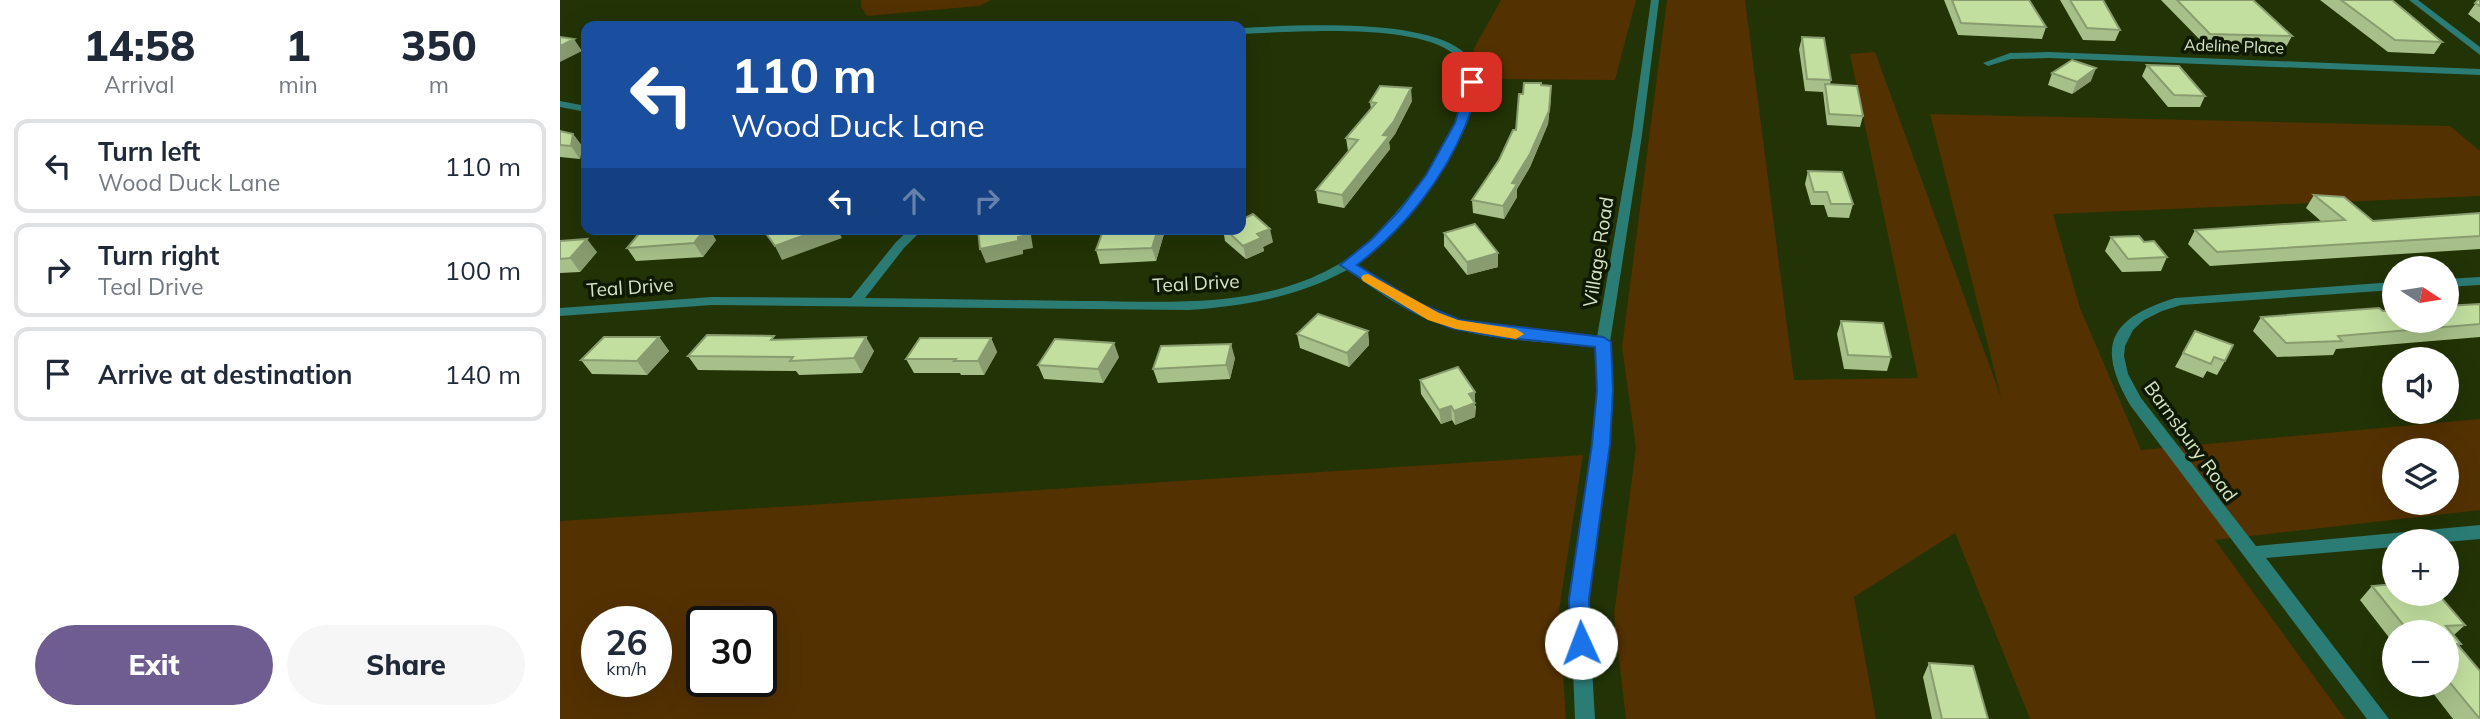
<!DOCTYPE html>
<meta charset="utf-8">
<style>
body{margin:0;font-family:Mulish,sans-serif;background:#f6f6f7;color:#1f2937;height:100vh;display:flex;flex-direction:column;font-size:26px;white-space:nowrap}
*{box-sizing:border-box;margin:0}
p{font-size:23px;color:#747a83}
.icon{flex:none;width:38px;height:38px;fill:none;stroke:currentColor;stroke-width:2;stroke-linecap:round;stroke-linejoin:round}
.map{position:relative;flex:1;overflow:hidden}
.sheet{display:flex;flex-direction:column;background:#fff;width:560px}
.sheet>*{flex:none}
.guide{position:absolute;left:21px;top:21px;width:665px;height:214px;border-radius:14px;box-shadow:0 7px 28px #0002;background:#1a4fa0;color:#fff;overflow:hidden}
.needle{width:46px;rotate:102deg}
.tools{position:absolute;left:1822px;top:256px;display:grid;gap:14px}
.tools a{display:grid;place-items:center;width:77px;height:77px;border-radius:50%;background:#fff;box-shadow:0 7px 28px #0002;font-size:35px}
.speed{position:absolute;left:21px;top:606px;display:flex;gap:14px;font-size:35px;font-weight:700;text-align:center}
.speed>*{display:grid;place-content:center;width:91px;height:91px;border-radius:50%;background:#fff;box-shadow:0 7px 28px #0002;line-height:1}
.speed small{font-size:18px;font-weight:400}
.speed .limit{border:4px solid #111;border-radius:10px;background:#fff;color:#111}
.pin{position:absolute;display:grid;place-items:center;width:60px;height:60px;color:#fff;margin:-30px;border-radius:14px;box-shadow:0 4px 10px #0006}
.me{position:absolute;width:77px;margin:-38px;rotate:358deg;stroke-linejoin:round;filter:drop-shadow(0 0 5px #0008)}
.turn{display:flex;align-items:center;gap:24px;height:147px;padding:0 35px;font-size:32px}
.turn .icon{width:91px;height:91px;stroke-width:2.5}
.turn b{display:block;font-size:49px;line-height:60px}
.lanes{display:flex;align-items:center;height:66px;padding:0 35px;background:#0003;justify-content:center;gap:35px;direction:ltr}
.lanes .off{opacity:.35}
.eta{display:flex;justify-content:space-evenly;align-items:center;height:119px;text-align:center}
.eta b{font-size:42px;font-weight:800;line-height:49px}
.button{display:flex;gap:14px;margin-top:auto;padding:14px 35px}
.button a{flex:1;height:80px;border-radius:42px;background:#6f5d91;color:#fff;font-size:28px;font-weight:800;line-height:80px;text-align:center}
.button a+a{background:#f6f6f7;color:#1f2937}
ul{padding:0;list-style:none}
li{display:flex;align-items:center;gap:21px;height:94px;margin:0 14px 10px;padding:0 21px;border:4px solid #e0e1e3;border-radius:14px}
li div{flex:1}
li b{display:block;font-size:26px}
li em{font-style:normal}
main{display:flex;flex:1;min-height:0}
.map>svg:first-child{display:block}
</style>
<main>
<section class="sheet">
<div class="eta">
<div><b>14:58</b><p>Arrival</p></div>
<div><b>1</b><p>min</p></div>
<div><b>350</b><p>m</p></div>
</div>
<ul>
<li><svg class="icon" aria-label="left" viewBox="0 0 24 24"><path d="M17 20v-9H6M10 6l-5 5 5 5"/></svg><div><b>Turn left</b><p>Wood Duck Lane</p></div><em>110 m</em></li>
<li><svg class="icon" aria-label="right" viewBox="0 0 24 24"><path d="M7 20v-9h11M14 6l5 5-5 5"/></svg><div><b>Turn right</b><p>Teal Drive</p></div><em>100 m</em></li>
<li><svg class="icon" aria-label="arrive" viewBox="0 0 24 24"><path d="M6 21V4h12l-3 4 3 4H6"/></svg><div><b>Arrive at destination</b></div><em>140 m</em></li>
</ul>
<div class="button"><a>Exit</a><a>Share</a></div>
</section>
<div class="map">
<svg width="1920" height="719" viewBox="0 0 1920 719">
<rect width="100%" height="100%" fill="#223305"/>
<path fill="#543100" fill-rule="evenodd" d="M301,0h130l-12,6 -112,10 -6,-9z
M941,0h135l-21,80 -129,-1 -4,-14 -9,-15z
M1107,0h78l49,380 124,-2 -68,-324 25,-2 126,345 -71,-283 520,12 30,25v45l-427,18 27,94 61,142 339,-31v91l-265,30 130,179h-315l-75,-186 -101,64 22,122h-250l-12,-104 22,-167 -14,-101zM1834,450h52v52h-52z
M1023,455l-24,156 7,108h-1006v-198zM37,621h59v60h-59zM201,621v60h-59v-60z"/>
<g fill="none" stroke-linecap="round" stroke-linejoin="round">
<path fill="#2c7c76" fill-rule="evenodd" d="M1091,0h8l-17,135 -32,207 2,48 -3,54 -21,155 7,120h-20l-5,-120 23,-155 5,-54 -2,-44c-58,-5 -121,-4 -176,-30 -26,-12 -49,-30 -73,-46 -49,27 -103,36 -158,40l-477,-5 -152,11v-8l152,-11 139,1 45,-56 14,-13h13l-19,19 -39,50c72,1 144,2 216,3 76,0 154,7 225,-21 20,-8 39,-18 55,-32 33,-27 142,-153 93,-194 -39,-32 -164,-22 -213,-20v-6c52,-3 179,-10 220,22 4,3 6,9 9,13 31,54 -74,170 -115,202 27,17 53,37 83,49 50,20 106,19 159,23l35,-202z
M1849,0h9l62,47v8z
M1489,52l431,17v6l-431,-17 -38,1 -23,7 -5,-3 27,-10z
M0,101l26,5v6l-26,-5z
M1920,277v8l-34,2v-8z
M1834,282v8l-213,15 -19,6 -18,9 -11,10 -8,16 -1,10 4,18 13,24 115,148 224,-21v14l-34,3 -52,-1v6l-128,11 123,161h-22l-237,-314c-35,-61 -19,-87 45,-107z"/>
</g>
<path fill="#a7c089" d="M1384,0h85l17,27 -4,12 -84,-4z
M1500,0h43l17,30 -5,11 -32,-1z
M1601,0h92l39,36 -6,11 -81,-2z
M1760,0h72l50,42 -8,12 -46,-2z
M1918,0h2v23l-12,-9z
M1242,37l29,43 -1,4 33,32 -3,11 -33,-2 -4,-33 -18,-1 -6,-42z
M1587,65l58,31 -5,11h-32l-26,-31z
M1492,73l39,8 -19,13 -24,-9z
M981,85l10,13 -3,26 -18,43 -13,22v8l-13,22 -31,-6 -1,-13 27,-40 17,-30 7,-36z
M852,101l-17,33 -6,8 1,7 -46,59 -26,-5 -2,-13 33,-39h-1l-2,-13 25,-29 -1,-7z
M0,131l13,3 9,12 -2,13 -20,-2z
M1248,171l45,33 -4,14 -21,-1 -4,-12h-13l-6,-21z
M1754,195l59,26 107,-8v36l-270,17 -22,-22 7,-14 127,-8 -16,-14z
M663,229h18l32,13 -10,5 1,4 -18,8 -21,-18z
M884,233l54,34 -31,8 -23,-29z
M604,234l-8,27 -56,3 -4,-14z
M1551,237l33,5 23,15 -6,14 -39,1 -17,-21z
M156,240l-13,17 -67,4 -9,-13z
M0,241l37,11 -17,20 -20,1z
M1920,304v33l-144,12 -3,6 -56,2 -24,-26 8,-14 122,-6z
M1281,321l50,36 -4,14 -43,-2 -7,-35z
M808,331l1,14 -20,22 -49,-19 -3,-14z
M1635,331l30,30 -8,14 -10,-4 -4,7 -28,-11z
M99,337l10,14 -22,24 -55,-1 -11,-14z
M431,338l6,14 -13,23h-23l-1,-2h-46l-8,-14z
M216,339l98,12 -12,22 -63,2 -3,-4 -98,-1 -10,-14z
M559,357l-16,26 -59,-4 -6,-14z
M675,358l-5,21 -72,4 -5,-14z
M860,380l56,26 -1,11 -20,8 -3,-5 -11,4 -20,-30z
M1812,586l48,10 45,29 -11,10 7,9 -2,2 21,73h-27l-27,-35h20v-52h-52v12l-34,-44z
M1369,663l59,56h-56l-9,-42z"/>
<path fill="#889c6f" d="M14,39l8,12 -22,11v-16z
M1536,68l-5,13 -19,13 5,-12z
M991,86l-3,38 -18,43 -13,22v8l-13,22 -1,-13z
M851,88l1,13 -17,33 -6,8 1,7 -46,59 -2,-13 41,-60z
M13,134l9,12 -2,13 -9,-13z
M145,229h5l6,11 -13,17 -9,-14z
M261,229h16l5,9 -60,22 -7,-14z
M467,229h3l3,19 -10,2v4l-37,9 -6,-14 38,-12z
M598,229h5l1,5 -8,27 -4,-13z
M710,229l3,13 -10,5 1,4 -18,8 -3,-13 14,-12z
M27,239l10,13 -17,20 -10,-14z
M938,253v14l-31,8v-13z
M808,331l1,14 -20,22 -2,-14z
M99,337l10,14 -22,24 -10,-14z
M306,337l8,14 -12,22 -8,-15z
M431,338l6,14 -13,23 -6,-14z
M554,343l5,14 -16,26 -5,-14z
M671,344l4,14 -5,21 -4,-14z
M915,392v25l-20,8 -1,-14 15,-17z
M891,406l1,14 -11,4 -2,-14z"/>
<path fill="#c2df9f" stroke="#889c6f" stroke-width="2" d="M1392,0h77l17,27 -85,-4z
M1510,0h33l17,30 -33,-2z
M1617,0h76l39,36 -82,-2z
M1781,0h51l50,42 -47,-2z
M1918,0h2v6l-5,-3z
M0,37l14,2 -14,7z
M1242,37l22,1 7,42 -24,-1z
M1512,60l24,8 -19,14 -25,-9z
M1587,65l32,1 26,30 -31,-1z
M964,83h17v2l10,1 -2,25 -19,43 -18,29 5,1 -14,22 -31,-6 27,-40 14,-30h3l3,-36h4z
M1265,84l32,2 6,30 -34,-2z
M820,86l31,2 -17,33 -11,14 6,1 -47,59 -26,-5 42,-50 -12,-2 30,-35 -6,-1z
M0,131l13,3 -2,12 -11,-1z
M1248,171l34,1 11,32h-22l-4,-12h-13z
M1754,195l30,2 29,24 107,-8v23l-263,16 -22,-22 150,-10z
M693,214l17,15 -13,5 4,4 -18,8 -18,-17h16v-9z
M915,224l23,29 -31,9 -23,-29z
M98,229h47l-11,14 -67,5 15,-18z
M212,229h49l-46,17 -10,-14z
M418,229h49l1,6 -10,2v4l-38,8z
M562,229h36l-6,19 -56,2 7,-19 18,-1z
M1579,236l5,6 10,-1 13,16 -39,2 -17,-22z
M27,239l-17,19 -10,1v-18z
M1920,304v20l-142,12 4,5 -56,2 -25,-26 118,-9 4,3h11v9h52v-14z
M758,314l50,17 -21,22 -50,-19z
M1281,321l42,2 8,34 -43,-2z
M1635,331l38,14 -8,16 -11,-4 -3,7 -28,-11z
M147,335l67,1 -3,4 95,-3 -12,21 -64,3 3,-4 -105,-1z
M44,337h55l-22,24 -56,-1z
M360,338h71l-13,23h-24l2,-2h-50z
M495,339l59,4 -16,26 -60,-4z
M671,344l-5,21 -73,4 8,-23z
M898,367l17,25 -6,2 6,9 -21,8 -3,-5 -12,4 -19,-30z
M1834,584v9h23l3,3 19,-1 26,30 -19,1 15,18h-4l23,27v48l-34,-41v-46h-37l-37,-46z
M1369,663l44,3 15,53h-46z"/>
<path fill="#1a73e8" stroke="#114b97" stroke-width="2" d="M912,79l6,3c-4,14 -6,29 -12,42 -22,55 -62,105 -109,141l64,39 39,16 143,17 8,5 2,48 -3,54 -21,155 2,44 -3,6 -7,3 -8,-3 -3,-6 -1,-44 23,-155 5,-54 -2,-43 -96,-10 -48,-9 -41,-18 -70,-45 31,-25 28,-29 27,-36 29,-52 11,-41z"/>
<path fill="#f59e0b" d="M808,274l71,39 19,7 58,9 8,5 -8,5 -60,-10 -28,-9 -65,-39 -2,-3 2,-3z"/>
<g text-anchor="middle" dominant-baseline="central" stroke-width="7" stroke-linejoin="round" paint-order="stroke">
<g font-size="16" fill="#d6e5c5" stroke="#0f1902">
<text transform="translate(1674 46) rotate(2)">Adeline Place</text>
</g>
<g font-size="19" fill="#d6e5c5" stroke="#0f1902">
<text transform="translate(1038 252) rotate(-81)">Village Road</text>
<text transform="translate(636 283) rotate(-3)">Teal Drive</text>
<text transform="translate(70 287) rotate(-4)">Teal Drive</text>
<text transform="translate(1631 441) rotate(54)">Barnsbury Road</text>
</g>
</g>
</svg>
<div class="tools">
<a><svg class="needle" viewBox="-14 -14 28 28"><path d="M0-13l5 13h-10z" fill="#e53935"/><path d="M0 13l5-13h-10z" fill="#747a83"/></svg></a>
<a><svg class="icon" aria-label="sound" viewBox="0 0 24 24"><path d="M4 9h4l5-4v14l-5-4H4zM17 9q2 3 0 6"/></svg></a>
<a><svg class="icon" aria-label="layers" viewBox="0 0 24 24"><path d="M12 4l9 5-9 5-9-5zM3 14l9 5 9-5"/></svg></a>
<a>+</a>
<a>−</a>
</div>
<div class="speed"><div>26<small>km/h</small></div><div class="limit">30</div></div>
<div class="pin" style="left:912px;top:82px;background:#d93025"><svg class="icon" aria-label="arrive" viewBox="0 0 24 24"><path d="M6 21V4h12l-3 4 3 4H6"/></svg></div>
<svg class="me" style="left:1021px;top:643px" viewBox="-20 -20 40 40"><circle r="19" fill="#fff"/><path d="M0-13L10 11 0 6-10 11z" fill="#1a73e8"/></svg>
<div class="guide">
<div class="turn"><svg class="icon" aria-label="left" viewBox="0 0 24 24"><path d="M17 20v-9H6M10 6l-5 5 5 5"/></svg><div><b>110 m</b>Wood Duck Lane</div></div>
<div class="lanes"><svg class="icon" aria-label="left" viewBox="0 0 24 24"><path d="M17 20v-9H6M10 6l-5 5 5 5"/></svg><svg class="icon off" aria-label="ahead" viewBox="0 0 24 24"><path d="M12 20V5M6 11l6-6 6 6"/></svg><svg class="icon off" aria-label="right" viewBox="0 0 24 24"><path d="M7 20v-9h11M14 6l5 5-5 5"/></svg></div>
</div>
</div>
</main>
